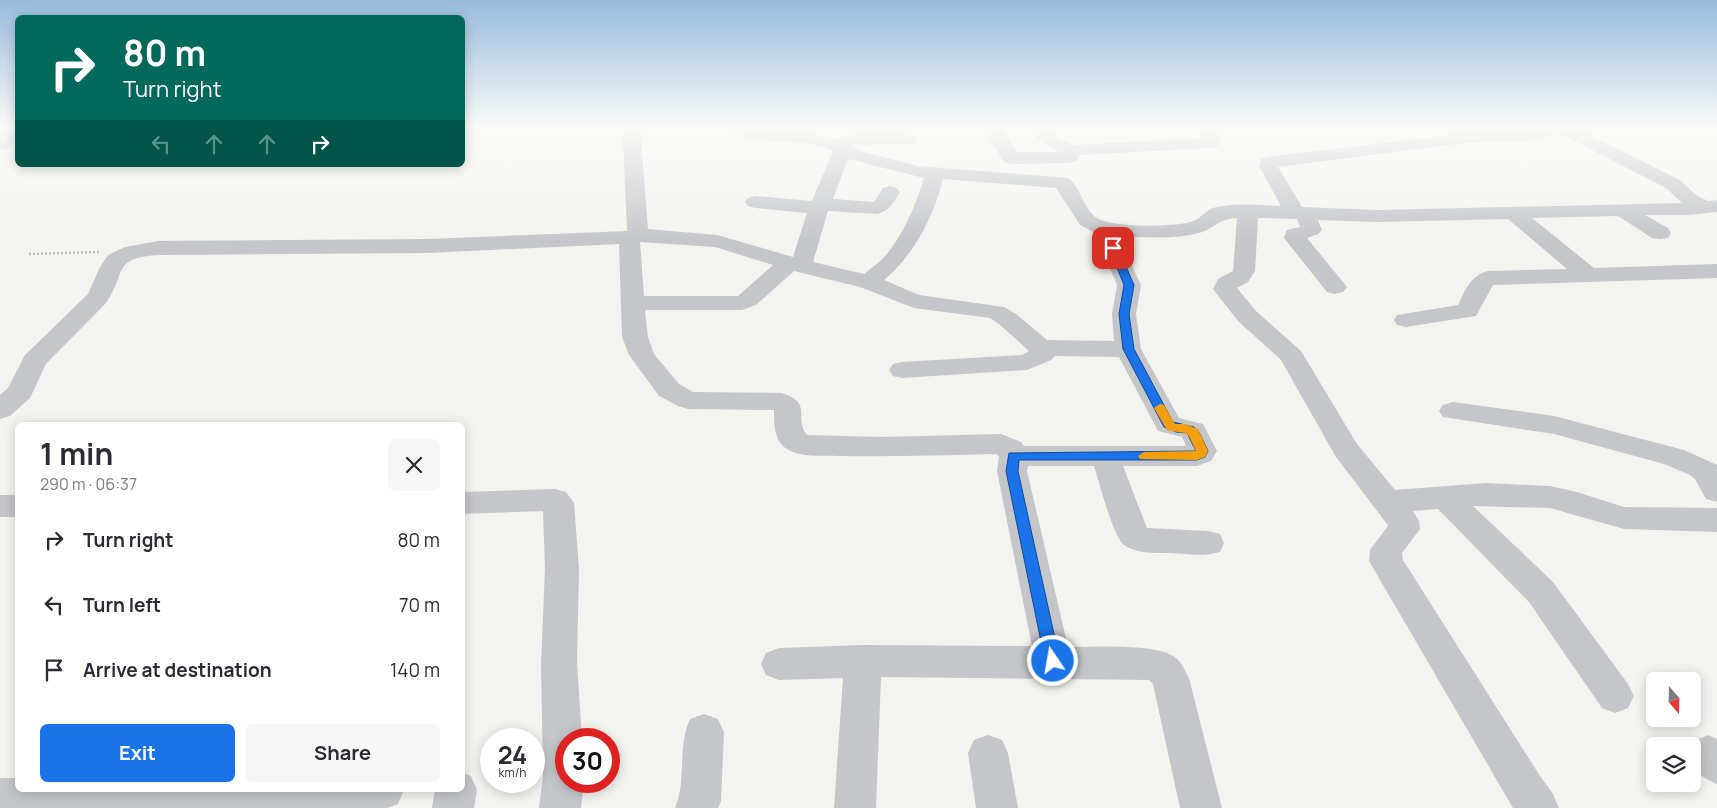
<!DOCTYPE html>
<meta charset="utf-8">
<style>
body{margin:0;font-family:Manrope,sans-serif;background:#f7f7f7;color:#2b2b33;height:100vh;display:flex;flex-direction:column;font-size:19px;white-space:nowrap}
*{box-sizing:border-box;margin:0}
p{font-size:16px;color:#7c7c81}
.icon{flex:none;width:28px;height:28px;fill:none;stroke:currentColor;stroke-width:2;stroke-linecap:round;stroke-linejoin:round}
.map{position:relative;flex:1;overflow:hidden}
.drawer{position:absolute;left:15px;top:422px;width:450px;height:370px;display:flex;flex-direction:column;background:#fff;border-radius:8px;box-shadow:0 2px 12px #0003}
.drawer>*{flex:none}
.guide{position:absolute;left:15px;top:15px;width:450px;height:152px;border-radius:8px;box-shadow:0 2px 12px #0003;background:#00695c;color:#fff;overflow:hidden}
.needle{width:32px;rotate:160deg}
.buttons{position:absolute;left:1646px;top:672px;display:grid;gap:10px}
.buttons a{display:grid;place-items:center;width:55px;height:55px;border-radius:8px;background:#fff;box-shadow:0 2px 12px #0003;font-size:25px}
.speed{position:absolute;left:480px;top:728px;display:flex;gap:10px;font-size:25px;font-weight:700;text-align:center}
.speed>*{display:grid;place-content:center;width:65px;height:65px;border-radius:50%;background:#fff;box-shadow:0 2px 12px #0003;line-height:1}
.speed small{font-size:12px;font-weight:400}
.speed .limit{border:8px solid #d22;background:#fff;color:#111}
.pin{position:absolute;display:grid;place-items:center;width:42px;height:42px;color:#fff;margin:-21px;border-radius:10px;box-shadow:0 2px 8px #0006}
.me{position:absolute;width:55px;margin:-28px;rotate:348deg;stroke-linejoin:round;filter:drop-shadow(0 0 4px #0008)}
.turn{display:flex;align-items:center;gap:18px;height:105px;padding:0 25px;font-size:22px}
.turn .icon{width:65px;height:65px;stroke-width:2.5}
.turn b{display:block;font-size:35px;line-height:42px}
.lanes{display:flex;align-items:center;height:48px;padding:0 25px;background:#0003;justify-content:center;gap:25px;direction:ltr}
.lanes .off{opacity:.35}
.round{display:grid;place-items:center;flex:none;width:52px;height:52px;border-radius:8px;background:#f7f7f7}
.headline{display:flex;align-items:center;justify-content:space-between;height:85px;padding:0 25px}
h1{font-size:30px;font-weight:700;line-height:38px}
.button{display:flex;gap:10px;margin-top:auto;padding:10px 25px}
.button a{flex:1;height:58px;border-radius:8px;background:#1a73e8;color:#fff;font-size:20px;font-weight:700;line-height:58px;text-align:center}
.button a+a{background:#f7f7f7;color:#2b2b33}
ul{padding:0;list-style:none}
li{display:flex;align-items:center;gap:15px;height:65px;padding:0 25px}
li div{flex:1}
li b{display:block;font-size:19px}
li em{font-style:normal}
.map>svg:first-child{display:block}
</style>
<div class="map">
<svg width="1717" height="808" viewBox="0 0 1717 808">
<rect width="100%" height="100%" fill="#f3f4f0"/>
<g fill="none" stroke-linecap="round" stroke-linejoin="round">
<path stroke="#bbbcbf" stroke-width="2.5" stroke-dasharray="2 2" stroke-linecap="butt" d="M29,254l71,-2"/>
<path fill="#c4c6ca" fill-rule="evenodd" d="M12,127h6v13l-12,9 -6,1v-14z
M625,127h18l-2,10 7,92 69,6 76,22 14,-44 -52,-5 -7,-2 -3,-4 3,-4 7,-2 57,5 21,-50c-21,-11 -50,-8 -73,-11 -11,-1 -21,-6 -30,-9l-3,-4h25l8,3 49,4 25,4 17,-3h58l6,1 3,4 -3,4 -64,1 13,7 54,14 150,12c13,9 15,31 29,40 16,10 75,9 94,4 10,-3 15,-13 26,-15 21,-4 43,-2 64,-1l-22,-40 2,-7 7,-2 197,-24 65,-2 17,-4h32l-2,2 103,51 16,15 12,6 9,-1v12l-29,3h-43l23,13 3,5 -3,5 -8,1 -8,-1 -34,-22 -86,2 62,50 123,-4v14l-224,7 -17,31 -70,11 -9,-2 -3,-5 3,-5 61,-10c8,-16 12,-29 30,-34l79,-2 -59,-50 -130,3 -60,-2 4,10 -4,4 -11,4 40,49 -4,5 -8,2 -8,-2 -43,-54 3,-8 13,-3 -3,-8 -39,-1 -3,53 -7,11 -11,6 19,23 45,40 56,93 38,46 91,-7 64,3 27,6 47,15 93,1v24l-93,-3 -74,-21 -77,-2 80,76 75,102 6,12 -6,12 -13,5 -13,-5 -73,-106 -91,-93 -25,2 6,10 1,8 -18,24 1,7 137,216 13,18 6,14h-46l-144,-247 1,-11 18,-24 -1,-2 -51,-67 -55,-97 -43,-39 -25,-32 5,-10 15,-8 4,-53c-20,1 -21,10 -38,15 -27,7 -54,4 -81,3l23,49 -5,29 5,35 38,69 24,6 14,27 -6,10 -14,5h-74l24,62 61,3 12,3 4,9 -4,9c-17,5 -33,2 -50,1 -15,0 -33,1 -46,-8 -11,-8 -25,-64 -30,-79h-66l-1,5 41,176c24,0 91,-4 108,11 6,5 9,13 13,20l33,130h-42l-27,-124 -4,-4 -268,-3 -5,131h-42l9,-130 -64,2 -13,-5 -5,-11 5,-11 13,-5 84,-3 169,1 -35,-175 2,-15 -3,-2c-52,1 -104,3 -157,2 -16,-1 -38,2 -52,-7 -13,-8 -13,-25 -13,-39l-86,-1 -10,-3 -19,-10 -30,-41 -7,-18 -3,-93 -192,9 -269,2c-47,3 -31,18 -52,48l-60,61 -16,34 -20,18 -10,3v-24l8,-7 17,-33 63,-61 11,-25 9,-14 17,-8 33,-6 269,-2 200,-8 -4,-94zM1561,134l105,54 16,15 -304,7 -76,-3 -24,-40 187,-24 65,-2zM848,159l76,19c-7,24 -22,60 -39,78 -6,7 -14,12 -21,18l-51,-12 15,-51 49,3c13,-3 16,-11 23,-22l-3,-4 -7,-2 -7,2 -9,14 -41,-3zM943,179l113,9 24,37 15,8 22,52 -5,29 2,27 -67,-1 -31,-26 -12,-7 -85,-12 -35,-15c30,-25 49,-62 59,-101zM640,242l75,5 58,18 -35,31h-94zM794,271l66,16 54,21 76,10 9,6 30,27 -7,4 -120,7 -9,2 -4,6 4,6 9,2 125,-8 24,-10 4,-4 64,1 39,74 24,6 4,9h-162l-3,-4 -20,-8 -120,3 -74,-2c-14,-17 7,-33 -26,-42l-88,-1 -14,-8 -25,-30 -6,-17 -3,-27h97l14,-5z
M982,127h18l17,25h42l-18,-10 -13,-15h18l13,11 15,7 129,-7 -8,-11h18l9,12 -6,8 -6,1 -130,7 -4,6 -7,2 -58,1 -7,-2z
M1453,402l101,14 130,34 33,15v37l-11,-3 -11,-20 -5,-4 -26,-11 -110,-30 -111,-17 -4,-6 4,-6z
M555,489l11,3 8,11 5,66 -2,94 5,76h-16v42h18l-3,27h-42l4,-32 -2,-113 4,-94 -2,-58 -81,3v-22z
M0,495h18v22h-18z
M704,714l14,5 6,13 -3,69 -3,7h-43c12,-28 2,-61 15,-89z
M988,735l14,5 6,13 10,55h-42l-8,-55 6,-13z
M1708,735l9,4v45c-14,-6 -25,-12 -25,-28 0,-7 -1,-10 2,-15z
M462,773l9,3 6,14 -3,18h-42l3,-18h27z
M0,778h18v12h386l-6,14 -11,4h-387z"/>
</g>
<linearGradient id="sky" x2="0" y2="1"><stop stop-color="#97bbdd"/><stop offset="0.53" stop-color="#fafaf8"/><stop offset="1" stop-color="#fafaf8" stop-opacity="0"/></linearGradient>
<rect width="1717" height="240" fill="url(#sky)"/>
<path fill="#1a73e8" stroke="#114b97" d="M1110,246h6l2,2 16,37 -5,29 5,35 39,73 21,5 5,5 9,19 -3,6 -8,3h-178l-1,11 42,190 -2,5 -5,2 -6,-2 -2,-5 -39,-190 3,-18 187,-2 -9,-18 -11,-1 -12,-5 -41,-78 -4,-35 5,-29 -15,-37z"/>
<path fill="#f59e0b" d="M1160,404l4,1 11,19h10l13,5 10,22 -3,6 -8,3 -57,-1 -2,-3 6,-4 52,-1c-10,-23 -7,-16 -29,-21l-13,-22z"/>
</svg>
<div class="buttons">
<a><svg class="needle" viewBox="-14 -14 28 28"><path d="M0-13l5 13h-10z" fill="#e53935"/><path d="M0 13l5-13h-10z" fill="#7c7c81"/></svg></a>
<a><svg class="icon" aria-label="layers" viewBox="0 0 24 24"><path d="M12 4l9 5-9 5-9-5zM3 14l9 5 9-5"/></svg></a>
</div>
<div class="speed"><div>24<small>km/h</small></div><div class="limit">30</div></div>
<div class="pin" style="left:1113px;top:248px;background:#d93025"><svg class="icon" aria-label="arrive" viewBox="0 0 24 24"><path d="M6 21V4h12l-3 4 3 4H6"/></svg></div>
<svg class="me" style="left:1053px;top:661px" viewBox="-20 -20 40 40"><circle r="17" fill="#1a73e8" stroke="#fff" stroke-width="3"/><path d="M0-11L8 9 0 5-8 9z" fill="#fff"/></svg>
<div class="guide">
<div class="turn"><svg class="icon" aria-label="right" viewBox="0 0 24 24"><path d="M7 20v-9h11M14 6l5 5-5 5"/></svg><div><b>80 m</b>Turn right</div></div>
<div class="lanes"><svg class="icon off" aria-label="left" viewBox="0 0 24 24"><path d="M17 20v-9H6M10 6l-5 5 5 5"/></svg><svg class="icon off" aria-label="ahead" viewBox="0 0 24 24"><path d="M12 20V5M6 11l6-6 6 6"/></svg><svg class="icon off" aria-label="ahead" viewBox="0 0 24 24"><path d="M12 20V5M6 11l6-6 6 6"/></svg><svg class="icon" aria-label="right" viewBox="0 0 24 24"><path d="M7 20v-9h11M14 6l5 5-5 5"/></svg></div>
</div>
<section class="drawer">
<div class="headline"><div><h1>1 min</h1><p>290 m · 06:37</p></div><a class="round"><svg class="icon" aria-label="close" viewBox="0 0 24 24"><path d="M6 6l12 12M18 6L6 18"/></svg></a></div>
<ul>
<li><svg class="icon" aria-label="right" viewBox="0 0 24 24"><path d="M7 20v-9h11M14 6l5 5-5 5"/></svg><div><b>Turn right</b></div><em>80 m</em></li>
<li><svg class="icon" aria-label="left" viewBox="0 0 24 24"><path d="M17 20v-9H6M10 6l-5 5 5 5"/></svg><div><b>Turn left</b></div><em>70 m</em></li>
<li><svg class="icon" aria-label="arrive" viewBox="0 0 24 24"><path d="M6 21V4h12l-3 4 3 4H6"/></svg><div><b>Arrive at destination</b></div><em>140 m</em></li>
</ul>
<div class="button"><a>Exit</a><a>Share</a></div>
</section>
</div>
